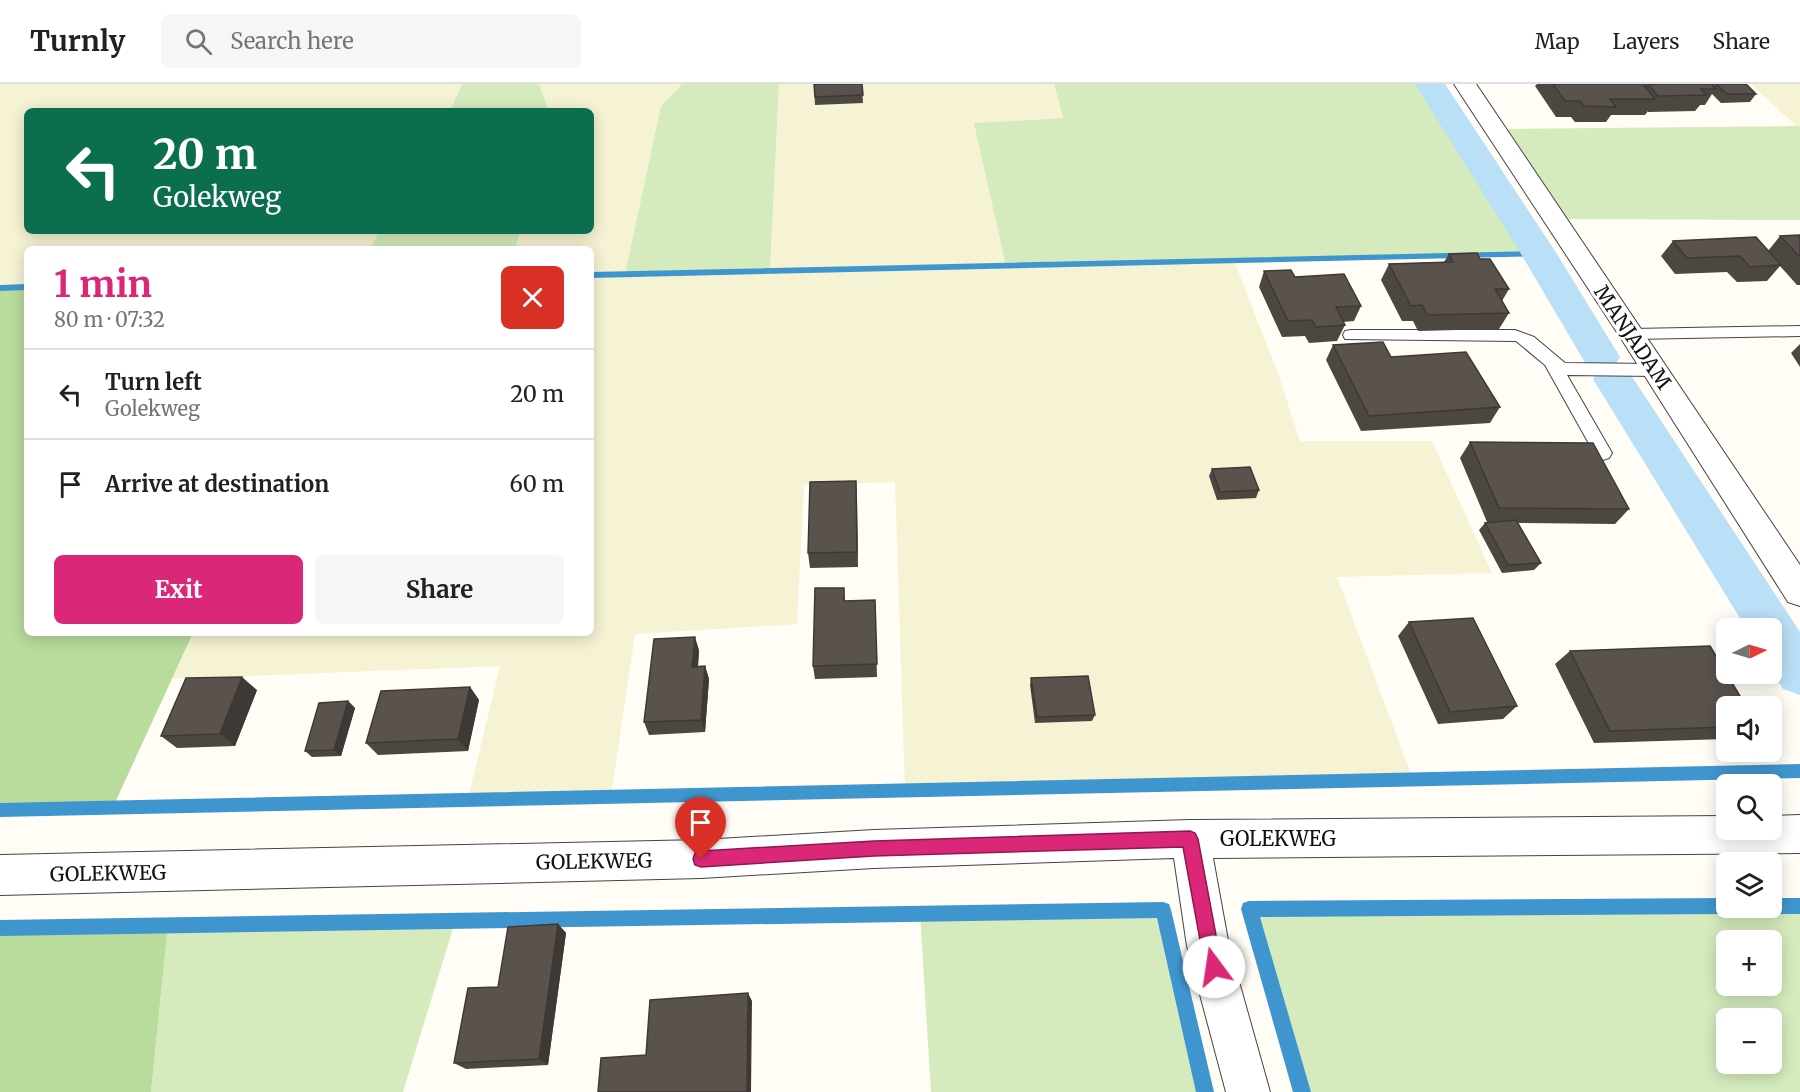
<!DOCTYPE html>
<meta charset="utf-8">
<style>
body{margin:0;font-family:Merriweather,serif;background:#f6f6f6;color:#202124;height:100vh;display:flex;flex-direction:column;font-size:22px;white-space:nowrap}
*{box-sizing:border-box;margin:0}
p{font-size:20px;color:#757577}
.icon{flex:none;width:33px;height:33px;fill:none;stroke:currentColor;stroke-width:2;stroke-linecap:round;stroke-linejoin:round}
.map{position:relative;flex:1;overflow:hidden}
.drawer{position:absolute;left:24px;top:162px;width:570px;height:390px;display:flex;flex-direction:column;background:#fff;border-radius:9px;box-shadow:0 3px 15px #0003}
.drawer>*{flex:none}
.guide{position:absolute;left:24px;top:24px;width:570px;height:126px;border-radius:9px;box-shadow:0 3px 15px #0003;background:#0b6e4f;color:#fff;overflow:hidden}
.needle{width:39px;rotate:85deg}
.buttons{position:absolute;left:1716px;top:534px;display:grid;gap:12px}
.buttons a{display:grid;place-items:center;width:66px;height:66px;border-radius:9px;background:#fff;box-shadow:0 3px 15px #0003;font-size:30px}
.pin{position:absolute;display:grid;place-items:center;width:51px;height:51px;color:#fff;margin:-62px -26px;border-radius:50% 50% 50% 0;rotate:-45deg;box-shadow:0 0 6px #0007}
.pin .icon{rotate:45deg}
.me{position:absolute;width:66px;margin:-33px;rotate:346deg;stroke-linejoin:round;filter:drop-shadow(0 0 4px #0008)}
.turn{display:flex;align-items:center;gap:21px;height:126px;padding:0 30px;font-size:27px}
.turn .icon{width:78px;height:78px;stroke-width:2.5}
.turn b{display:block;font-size:42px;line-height:51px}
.round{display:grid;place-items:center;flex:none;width:63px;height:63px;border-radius:9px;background:#f6f6f6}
.summary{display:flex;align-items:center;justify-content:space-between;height:102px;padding:0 30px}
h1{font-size:36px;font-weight:700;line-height:45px;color:#db2777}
.primary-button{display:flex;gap:12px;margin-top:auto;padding:12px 30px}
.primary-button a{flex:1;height:69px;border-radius:9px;background:#db2777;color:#fff;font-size:24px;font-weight:700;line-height:69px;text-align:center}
.primary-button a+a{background:#f6f6f6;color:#202124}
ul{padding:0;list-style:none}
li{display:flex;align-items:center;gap:18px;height:90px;padding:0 30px;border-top:2px solid #e0e0e0}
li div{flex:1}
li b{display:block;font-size:22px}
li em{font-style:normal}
header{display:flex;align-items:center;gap:36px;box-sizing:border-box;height:84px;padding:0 30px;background:#fff;border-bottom:2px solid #e0e0e0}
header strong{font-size:28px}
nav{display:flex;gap:33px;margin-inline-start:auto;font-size:21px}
.search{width:420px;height:54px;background:#f6f6f6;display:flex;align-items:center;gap:15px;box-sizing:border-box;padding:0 21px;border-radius:9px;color:#757577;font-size:22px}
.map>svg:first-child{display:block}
</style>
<header>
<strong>Turnly</strong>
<div class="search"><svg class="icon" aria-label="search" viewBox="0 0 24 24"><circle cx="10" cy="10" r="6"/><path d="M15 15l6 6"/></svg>Search here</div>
<nav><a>Map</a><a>Layers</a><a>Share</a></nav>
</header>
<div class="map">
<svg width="1800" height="1008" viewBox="0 0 1800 1008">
<rect width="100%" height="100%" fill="#fffdf5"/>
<path fill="#f6f3d4" d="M0,0h462l-12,27h-423v120h352l-9,18h-343v38l-27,1z
M539,0h143l-21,22 -36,168 145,-3 9,-187h275l9,34 -88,5 31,143 228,-5 44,112 22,68h132l60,132 -155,4 76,202 -508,11 -10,-308 -91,3 -7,139 -162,10 -24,162 -143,3 32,-133 -328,13 21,-46h398v-384h-76l5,-18h71v-120h-42z
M1751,0h49v42h-4z"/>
<path fill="#d5ebbd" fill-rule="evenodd" d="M462,0h77l10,27h-99z
M682,0h97l-9,187 -145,3 36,-168z
M1054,0h376l109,170 -533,12 -32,-143 89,-5z
M1800,42v94l-232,-1 -62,-90z
M379,147h141l-5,18h-145z
M1726,822h74v186h-498l-53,-183zM1726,856h46v46h-46zM1726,934h46v46h-46z
M1163,826l42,182h-274l-11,-178z
M455,838l-52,170h-252l17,-167z"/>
<path fill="#b9dc9c" d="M27,203v346h166l-80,174 -113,3v-522z
M168,841l-17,167h-151v-164z"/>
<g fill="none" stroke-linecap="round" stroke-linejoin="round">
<path fill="#3f96cf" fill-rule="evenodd" d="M1539,167l4,1v4l-952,22v-6z
M27,200v6l-27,1v-6z
M1800,680v14l-1800,39v-14z
M1726,814v10h8l-2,4 -6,2 -466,3 51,175h-18l-52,-183 2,-6 6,-2z
M1772,814h28v16h-28l-6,-2 -2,-4h8z
M1163,818l6,2 2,6 43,182h-18l-39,-174 -1157,18v-16z"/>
<path fill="#b9e0f7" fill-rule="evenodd" d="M1415,0h30l112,170 63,103 -5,9 12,3 173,263v63l-17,-6 -11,-18v-43h-26l-153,-249 6,-9 -12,-4 -66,-112z"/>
<defs>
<path id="lane" d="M1800,242v10l-168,3 -6,-1 -2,-4 2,-4 6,-1z
M1351,246h164l19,7 31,26 90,1 6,2 2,4 -2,4 -6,2 -88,-1 45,78 -3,5 -6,2 -6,-2 -52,-93 -29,-24 -171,-2 -2,-4 2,-4z"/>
<path id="street" d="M1454,0h22l324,481v41l-12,-4 -166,-262z
M1800,731v38l-587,5 16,88 41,146h-44l-39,-146 -13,-88 -300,10 -173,10 -701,17v-40l701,-15 173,-10 316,-10 536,-4v14h46v-14z"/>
</defs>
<use href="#lane" stroke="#444" stroke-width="2"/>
<use href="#street" stroke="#444" stroke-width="2"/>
<use href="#lane" fill="#fff" fill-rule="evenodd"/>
<use href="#street" fill="#fff" fill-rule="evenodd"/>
</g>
<path fill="#4d4742" d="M814,0h48l1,19 -48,2z
M1537,0h209l10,10 -6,8 -29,1 -9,-9 -7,11h-5l-5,6 -47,1v-1l-3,4h-34l-5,7h-31l-4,-5h-15l-21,-31z
M1800,151v50h-3l-17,-19 -13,15 -30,1 -10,-10 -52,2 -14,-18 12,-15 95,10 12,-15z
M1449,170l31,5 29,30 -7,12 7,12 -10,16 -81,2 -5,-10h-11l-21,-41 8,-16 55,-2z
M1264,187l31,6 66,29 -7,15 -11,1 2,3 -8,16 -28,2 -4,-7 -23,1 -23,-50z
M1800,260v23l-9,-14z
M1333,261l58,12 109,50 -10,16 -129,8 -35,-71z
M1470,358l159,67 -14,15 -98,-1 24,40 -7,7 -32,3 -23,-43 6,-7 2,-1 -27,-64z
M1212,385l47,21 -3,8 -39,2 -8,-24z
M856,397l2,86 -48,1 -2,-15z
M844,504l1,13 30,-1 2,77 -62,2 -2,-13z
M1409,538l108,84 -14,13 -65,5 -40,-88z
M699,566l-1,17 7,-1 4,13 -4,53 -56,3 -5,-13z
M1570,567l156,55v33l-132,4 -39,-79z
M1031,594l64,37 -3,6 -57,2 -5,-38z
M470,603l9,13 -11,51 -90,4 -12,-12z
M257,606l-22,56 -58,2 -16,-12z
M348,617l7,7 -14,48 -29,1 -7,-6z
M558,840l8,9 -18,132 -82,4 -12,-6 44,-76z"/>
<path fill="#3f3936" d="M856,397l1,15 1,71 -1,-15z
M695,553l4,13 -2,30 -5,-13z
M705,582l4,13 -4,53 -4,-12z
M242,593l15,13 -22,56 -15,-12z
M470,603l9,13 -11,51 -10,-12z
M348,617l7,7 -14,48 -7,-6z
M558,840l8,9 -18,132 -9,-6z
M748,909l4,8 -1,91h-4z"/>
<path fill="#5a524d" stroke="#3f3936" stroke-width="1.5" d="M814,0h48l1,11 -48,2z
M1553,0h90l12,15h-45l6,8 -32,-1 -4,-5h-15z
M1648,0h63l5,5h-15l5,6 -48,1z
M1716,0h30l10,10h-29z
M1800,151v22l-20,-21z
M1756,153l25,28 -31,2 -10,-11 -53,2 -14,-17z
M1477,169l3,6h10l19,30h-14l14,24 -82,2 -5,-10 -11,1 -22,-42 64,-2 -4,-8z
M1291,186l4,7 49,-3 17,32 -25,1 9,18 -29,2 -4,-7 -24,1 -24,-50z
M1383,258l8,15 75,-5 34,55 -131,9 -36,-71z
M1470,358l123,1 36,66 -130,-1z
M1250,383l9,23 -39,2 -8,-23z
M856,397l1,71 -49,1 2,-71z
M1516,436l25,43 -33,2 -23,-42z
M815,504h29v13l31,-1 2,64 -64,2z
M1473,534l44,88 -67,6 -41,-90z
M695,553l-3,30 13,-1 -4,54 -57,2 10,-83z
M1710,562l36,60h-20v21l-116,4 -40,-80z
M1088,592l7,39 -58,2 -6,-39z
M242,593l-22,57 -59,2 25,-58z
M470,603l-12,52 -92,4 15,-52z
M348,617l-14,49 -29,1 14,-48z
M558,840l-19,135 -85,4 14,-75 30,-1 10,-60z
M748,909l-1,99h-149l3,-34 45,-3 4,-55z"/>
<path fill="#db2777" stroke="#8e194d" stroke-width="1.5" d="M1190,747l5,2 3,6 24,128 -2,6 -6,3 -7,-3 -2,-6 -22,-120 -309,9 -173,11 -6,-2 -2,-6 2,-6 6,-2 173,-10z"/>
<g text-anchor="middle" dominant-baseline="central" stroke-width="6" stroke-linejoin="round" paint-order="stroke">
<g font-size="20" fill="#111" stroke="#fff">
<text transform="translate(1633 253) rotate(56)">MANJADAM</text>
<text x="1278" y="754">GOLEKWEG</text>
<text transform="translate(594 777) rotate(-1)">GOLEKWEG</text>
<text transform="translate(108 789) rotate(-1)">GOLEKWEG</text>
</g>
</g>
</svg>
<div class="buttons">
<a><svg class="needle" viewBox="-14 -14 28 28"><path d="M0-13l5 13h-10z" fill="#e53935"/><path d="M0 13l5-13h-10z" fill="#757577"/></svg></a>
<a><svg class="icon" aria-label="sound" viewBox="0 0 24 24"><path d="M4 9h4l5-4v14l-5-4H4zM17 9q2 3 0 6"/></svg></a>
<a><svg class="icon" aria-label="search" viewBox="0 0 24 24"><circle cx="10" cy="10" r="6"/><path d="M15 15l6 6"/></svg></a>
<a><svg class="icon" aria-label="layers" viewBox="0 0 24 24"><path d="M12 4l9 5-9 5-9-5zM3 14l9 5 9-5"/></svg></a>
<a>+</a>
<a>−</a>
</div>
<div class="pin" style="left:701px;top:775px;background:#d93025"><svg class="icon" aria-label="arrive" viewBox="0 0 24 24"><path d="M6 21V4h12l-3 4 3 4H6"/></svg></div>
<svg class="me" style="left:1214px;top:883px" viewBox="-20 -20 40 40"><circle r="19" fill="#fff"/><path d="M0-13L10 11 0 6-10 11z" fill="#db2777"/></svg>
<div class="guide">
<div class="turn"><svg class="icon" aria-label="left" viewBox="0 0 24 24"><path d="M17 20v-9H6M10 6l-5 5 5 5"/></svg><div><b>20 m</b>Golekweg</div></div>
</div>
<section class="drawer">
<div class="summary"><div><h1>1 min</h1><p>80 m · 07:32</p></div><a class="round" style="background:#d93025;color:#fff"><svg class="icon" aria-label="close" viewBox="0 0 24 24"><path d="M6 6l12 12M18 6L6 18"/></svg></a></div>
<ul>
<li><svg class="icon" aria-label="left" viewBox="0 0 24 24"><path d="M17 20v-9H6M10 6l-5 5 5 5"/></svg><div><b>Turn left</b><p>Golekweg</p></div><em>20 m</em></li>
<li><svg class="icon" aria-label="arrive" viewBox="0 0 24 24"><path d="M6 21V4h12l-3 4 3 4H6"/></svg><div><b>Arrive at destination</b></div><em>60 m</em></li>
</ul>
<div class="primary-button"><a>Exit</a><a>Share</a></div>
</section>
</div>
